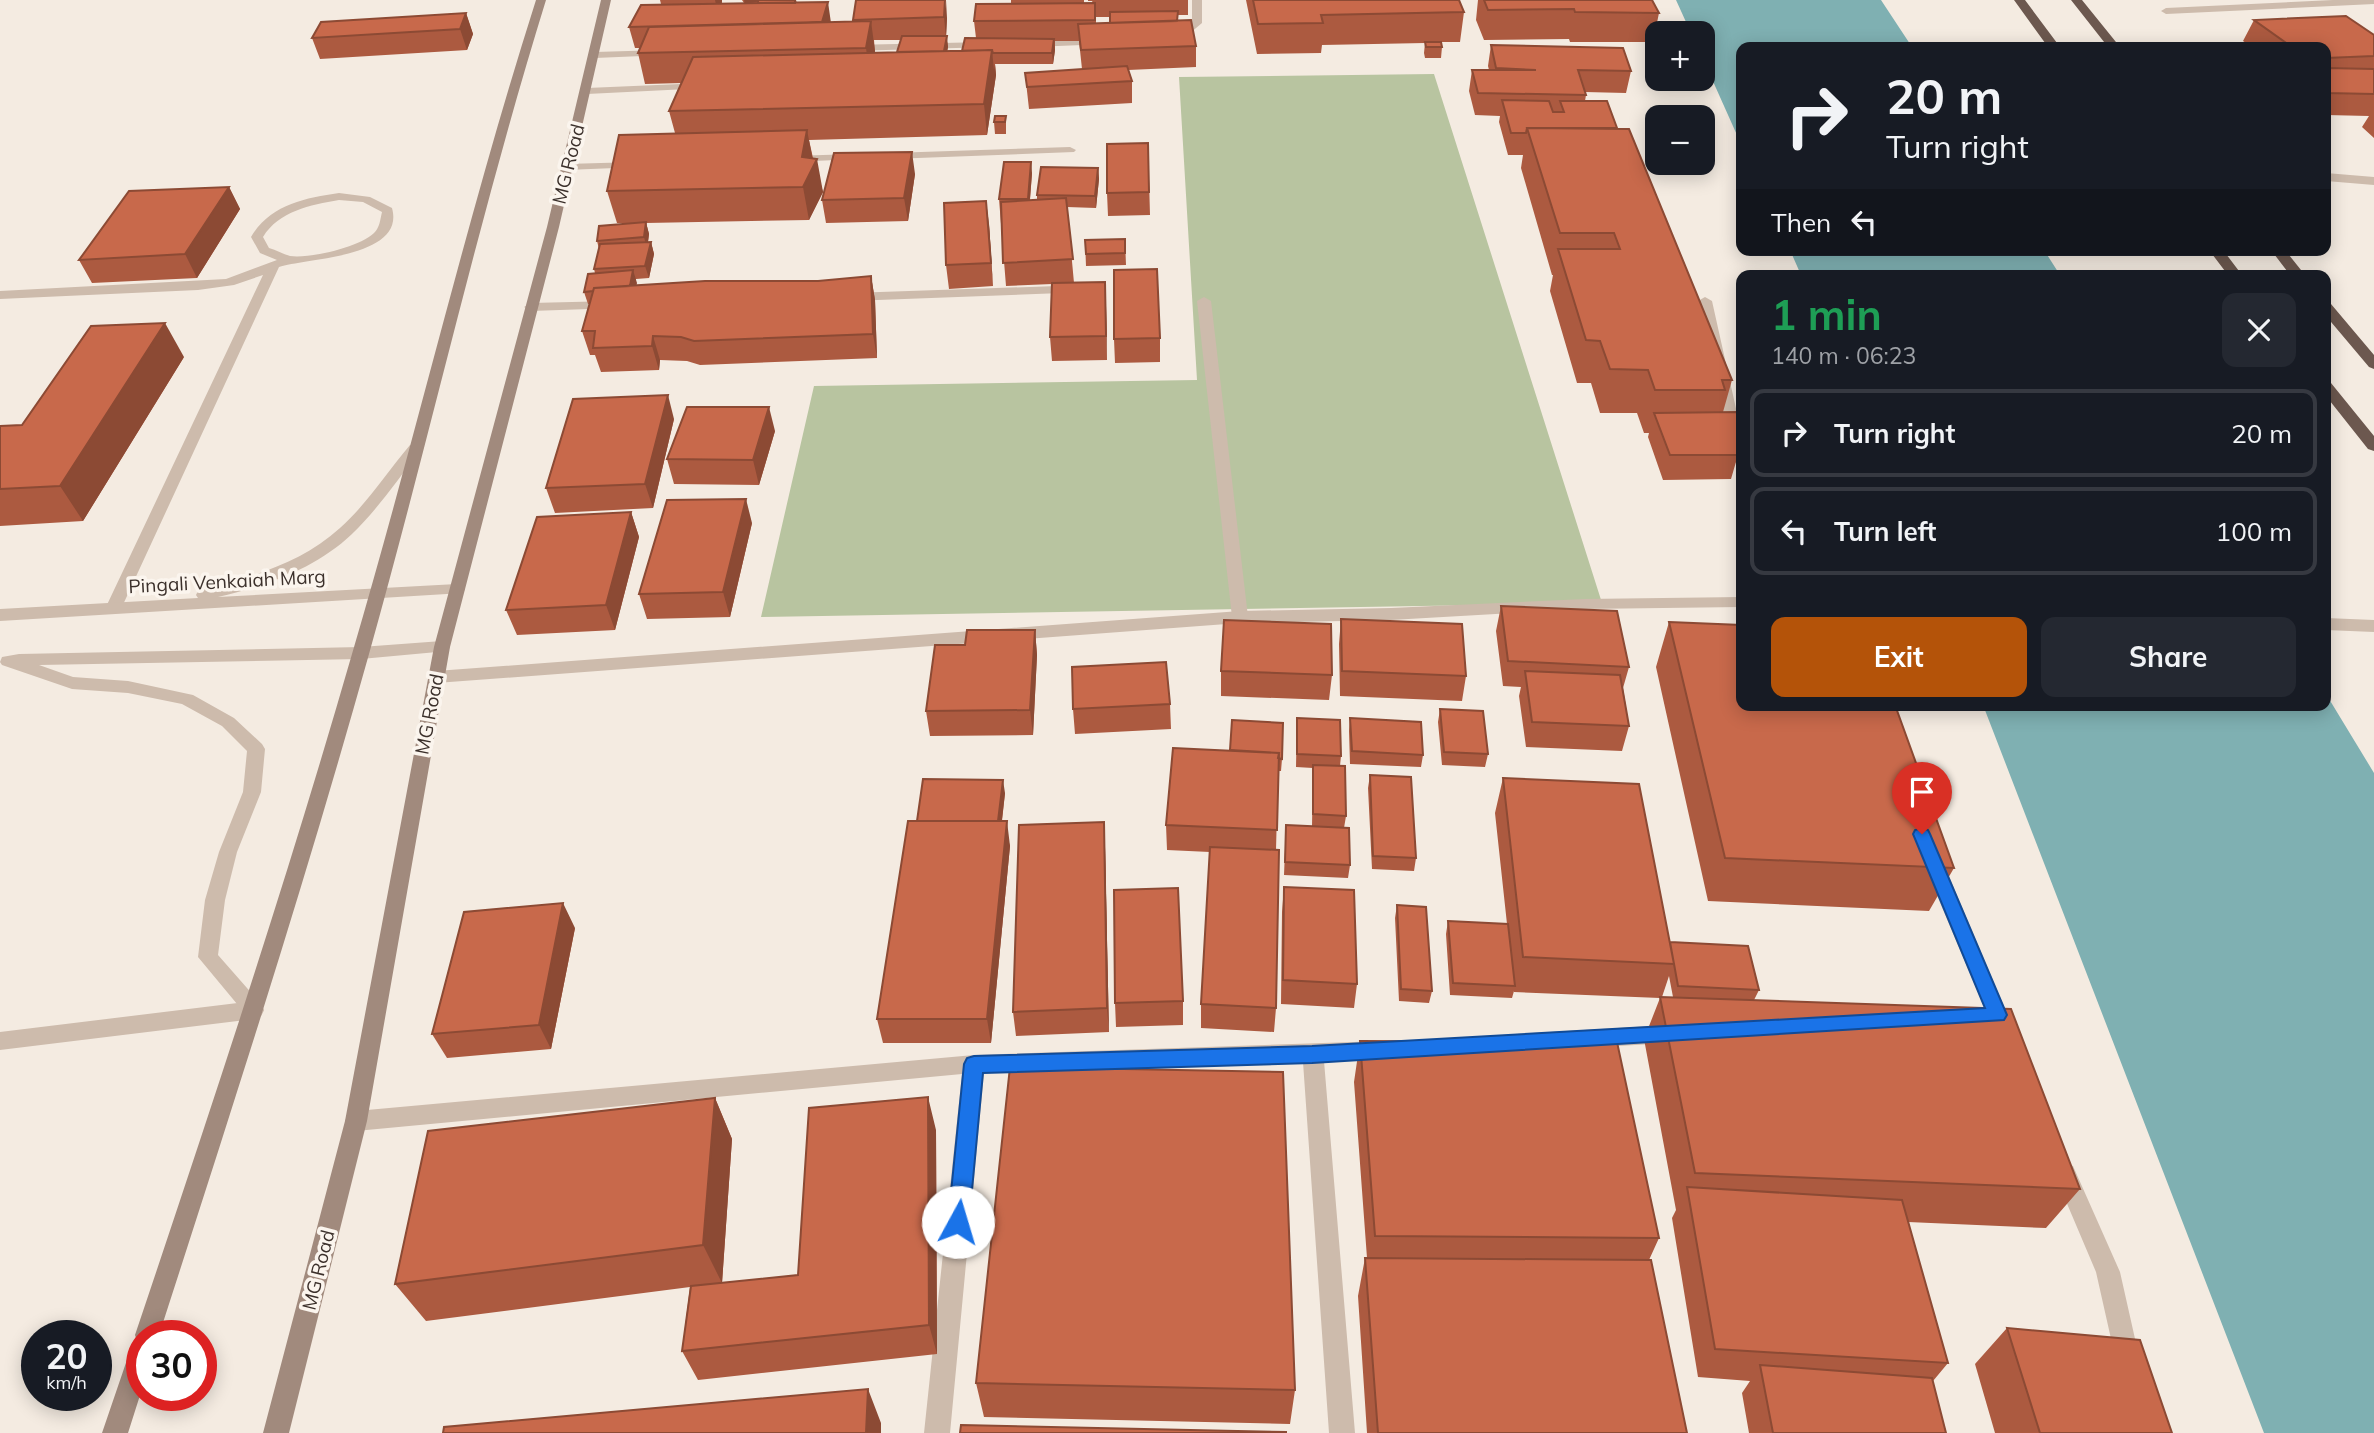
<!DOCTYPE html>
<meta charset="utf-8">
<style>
body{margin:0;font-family:Mulish,sans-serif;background:#242831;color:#f1f3f6;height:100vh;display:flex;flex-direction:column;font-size:26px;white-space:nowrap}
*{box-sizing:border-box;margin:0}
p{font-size:23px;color:#9ea1a6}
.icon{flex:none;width:38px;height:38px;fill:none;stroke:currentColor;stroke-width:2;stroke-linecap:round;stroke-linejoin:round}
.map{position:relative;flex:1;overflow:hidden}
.panel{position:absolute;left:1736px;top:270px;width:595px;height:441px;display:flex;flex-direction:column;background:#171b24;border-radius:14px;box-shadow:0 4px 18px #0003}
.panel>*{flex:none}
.top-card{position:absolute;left:1736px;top:42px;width:595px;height:214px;border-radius:14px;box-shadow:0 4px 18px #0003;background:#171b24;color:#f1f3f6;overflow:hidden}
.fabs{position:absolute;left:1645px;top:21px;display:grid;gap:14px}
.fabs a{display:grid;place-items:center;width:70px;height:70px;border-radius:14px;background:#171b24;box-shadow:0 4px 18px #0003;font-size:35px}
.speed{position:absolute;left:21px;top:1320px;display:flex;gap:14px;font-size:35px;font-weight:700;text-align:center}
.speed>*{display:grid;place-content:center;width:91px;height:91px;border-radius:50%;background:#171b24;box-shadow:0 4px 18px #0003;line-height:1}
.speed small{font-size:18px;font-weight:400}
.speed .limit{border:10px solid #d22;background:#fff;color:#111}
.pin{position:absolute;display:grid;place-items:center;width:60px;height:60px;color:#fff;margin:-72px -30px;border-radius:50% 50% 50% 0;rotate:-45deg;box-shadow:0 0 7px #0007}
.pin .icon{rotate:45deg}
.me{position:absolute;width:77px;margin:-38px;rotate:6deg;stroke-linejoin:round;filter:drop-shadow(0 0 5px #0008)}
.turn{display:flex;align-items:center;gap:24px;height:147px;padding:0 35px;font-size:32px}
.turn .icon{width:91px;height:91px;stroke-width:2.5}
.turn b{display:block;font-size:49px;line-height:60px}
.then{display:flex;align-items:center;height:66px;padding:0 35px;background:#0003;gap:14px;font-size:26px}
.round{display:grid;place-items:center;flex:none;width:74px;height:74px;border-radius:14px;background:#242831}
.summary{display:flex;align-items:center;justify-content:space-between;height:119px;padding:0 35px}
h1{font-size:42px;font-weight:700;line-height:52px;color:#1e9e55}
.primary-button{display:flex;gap:14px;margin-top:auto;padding:14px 35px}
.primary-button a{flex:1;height:80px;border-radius:14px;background:#b45309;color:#fff;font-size:28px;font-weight:700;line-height:80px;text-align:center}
.primary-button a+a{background:#242831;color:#f1f3f6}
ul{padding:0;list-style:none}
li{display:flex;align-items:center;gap:21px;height:88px;margin:0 14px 10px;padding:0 21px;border:4px solid #363941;border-radius:14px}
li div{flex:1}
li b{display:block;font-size:26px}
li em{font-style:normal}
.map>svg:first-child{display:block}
</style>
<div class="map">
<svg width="2374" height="1433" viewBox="0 0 2374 1433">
<rect width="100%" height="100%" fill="#f4ebe1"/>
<path fill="#b8c4a0" d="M1434,74l168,529 -841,14 53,-231 383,-6 -18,-303z"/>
<path fill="#7fb0b2" d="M1676,0h205l31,47h-171v97l-38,-85v-26h-12z
M1790,250h254l16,25h-259z
M2326,694l48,79v660h-110l-281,-728h343z"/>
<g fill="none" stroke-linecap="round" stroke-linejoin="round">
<path fill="#cdbbac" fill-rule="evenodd" d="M1204,297l7,4 37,316 -8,6 -8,-6 -35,-316z
M1705,297l7,4 29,130v35l-7,-4 -36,-161z
M254,1001l7,3 3,6 -3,6 -7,3 -254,31v-18z"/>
<path fill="#cdbbac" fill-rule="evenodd" d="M1192,0h10v23l-19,16h-14v-4l8,-1 15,-12z
M2333,0h41v4l-208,10 -5,-3 5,-3z
M1103,39l4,1v4l-74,3 -5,-3 5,-3z
M987,42l5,3 -1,2 -140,4 -5,-3 5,-3z
M662,50l5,3 -1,2 -71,3 -5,-3 5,-3z
M704,83l4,1v4l-121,6 -5,-3 5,-3z
M1070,147l6,3 -2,2 -183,7 -6,-3 6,-3z
M856,154l4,1v4l-70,3 -6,-3 6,-3z
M636,162l4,1v4l-74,3 -6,-3 6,-3z
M2326,173l48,4v8l-48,-4z
M339,193l31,4 22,11c14,50 -86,50 -113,59l-158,342 -2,4h-12l-2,-4 158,-334 -29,10 -36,5 -198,9v-8l226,-12 51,-19 -17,-7 -9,-16c19,-32 53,-39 88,-44zM339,200l24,2 19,10c-2,8 -2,15 -8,21 -14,14 -65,26 -84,23 -7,-2 -14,-6 -21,-8l-6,-11c16,-26 47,-32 76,-37z
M1057,286l5,1v6l-211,8 -7,-4 7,-4z
M613,301l7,4 -2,3 -87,3 -7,-4 7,-4z
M1741,597v10l-156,2 -194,11 -151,3 -804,60 -9,-6 9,-6 804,-60 151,-3 194,-9z
M2326,618l48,2v12l-48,-2z
M1935,859l7,3 3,5 68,161 -3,6 -7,3 -7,-3 -3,-6 -68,-161 3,-5z
M1669,1025l7,3 3,6 -3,6 -7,3 -154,9 -7,-3 -3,-6 3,-6 7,-3z
M1383,1041l7,3 4,6 -4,6 -7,3 -59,2 31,372h-26l-26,-371 -319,11 -34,360h-26l38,-359 -606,57 -8,-3 -3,-7 3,-7 8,-3 618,-56z
M2065,1163l8,3 47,106 20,89 -3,9 -9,3 -9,-3 -3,-9 -20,-89 -42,-99 3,-7z"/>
<path fill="#cdbbac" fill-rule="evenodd" d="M415,444l5,1 2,3 -2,3c-22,28 -42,58 -68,83 -37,35 -86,52 -134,63l239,-13 6,1 2,4 -2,4 -463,28v-12l198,-11 -2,-3 2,-4c52,-14 101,-26 142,-63 27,-24 47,-56 70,-83z
M442,641l6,2 2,4 -2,4 -87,8 -322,6 34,12 55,4 65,14 41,23 28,26 3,5 -4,43 -24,60 -12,48 -7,55 43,49 3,6 -3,6 -7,3 -7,-3 -49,-59 7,-57 14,-48 24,-60 4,-41 -25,-25 -40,-22 -54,-11 -56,-4 -70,-24 -2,-3 2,-5 17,-3 342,-7z"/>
<path fill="#a18a7d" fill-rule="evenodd" d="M536,0h10c-67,216 -116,437 -177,654 -64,229 -137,455 -210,681h-17v54l-14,44h-26l28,-82 3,-9 4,-1 -2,-6c76,-226 151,-452 217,-681 64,-217 115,-438 184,-654z
M601,0h10l-52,227 -109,420 -83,474 -78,312h-26l82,-312 89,-474 113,-420z"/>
<path fill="#6c584f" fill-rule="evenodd" d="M2014,0h11l35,47h-12z
M2071,0h11l38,47h-12z
M2209,250h14l19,25h-14z
M2271,250h14l20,25h-15z
M2326,303l5,1 43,51v14l-5,-2 -43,-51z
M2326,381l5,2 43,53v15l-6,-2 -42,-53z"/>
</g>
<path fill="#ac5a40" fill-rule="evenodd" d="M660,0h62v4l22,-1 -2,-3h54l1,3 34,19h23l2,-22 91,18 -1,18 2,11 -1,4h15l14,-13 -2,-17 37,-17v-4h73v3h9l-1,-2h-4v-1h100v15h-10v6l18,25v21l-68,3 4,11v22l-103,6 -4,-36 57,-4 -3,-28h-24v9l-2,14h-59h1l1,11 -9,60 -178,5 4,18 10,34 -14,28 -163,3 3,11 -1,8h3l3,12 -5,24 -13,1v7l182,-5 53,-5 4,24 2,58 -177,7 -13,-4 -27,-1 -1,10 -58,2 -6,-17h-5l-8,-24 8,-27h-2l-4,-12 11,-19 -1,-4 5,-20 -2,-8 44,-18h-24l-10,-32 68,-58 -6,-22 13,-28 -37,1 -7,-31 2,-5h-5l-6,-21 32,-23zM1096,17h14v6h-14zM874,40h27l-4,12 -22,1z
M1246,0h213l5,12 -4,30h-19l1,5 -1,11h-16l-1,-5 1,-10 -103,2 -1,8 -64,1z
M1478,0h174l7,13 -6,29h-83l-1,-3 -85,1 -8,-20z
M466,13l7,21 -6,16 -147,9 -8,-21z
M2254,20l120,15v103l-12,-11 7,-11 -43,-1v-68h-74l-9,-6z
M1491,45l140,26 -5,22 -41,-1 1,3 -1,6 32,28 115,251 -9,32 15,43 -7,24 -68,1 -15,-43 1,-4h-5l-7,-20h-37l-9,-30h-14l-27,-92 3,-16h-1l-31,-107 2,-13h-15l-9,-33 1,-6 -25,-1 -6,-24 3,-21h17l-1,-4z
M1006,116v18h-11l-1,-12z
M1148,143l2,72 -42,1 -1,-23z
M1098,168l1,11 -3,29 -29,-1 7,76 32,23 1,54 -55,1 -2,-24 2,-53 -46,2 -7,-87 33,-26 -2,27h7v-5z
M915,174l-7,47 -82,2 -4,-23z
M229,187l11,22 -43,69 -105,5 -13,-23z
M989,224l4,62 -44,3 -3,-24z
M1125,239l1,26 -40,1 -1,-26z
M1160,338v24l-45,1 -1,-24z
M184,357l-101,164 -83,5v-100l22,-1z
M674,419l-21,89 -98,5 -9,-25z
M775,431l-16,54 -85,-1 -7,-25z
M631,512l8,25 -24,93 -98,5 -11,-25z
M752,523l-22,94 -83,2 -8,-25z
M1501,606l128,61 -6,21 6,38 -7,25 -96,-4 -7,-51 2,-9 -18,-1 -7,-55z
M1341,619l125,57 -4,25 -122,-5 -1,-52z
M1669,622l285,246 -25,43 -221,-10 -52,-234z
M1035,630l2,25 -4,80 -103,1 -4,-25 39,-66z
M1221,671l111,4 -3,25 -108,-4z
M1170,704l1,25 -96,5 -2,-25z
M1440,709l48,45 -3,13 -43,-2 -4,-43z
M1297,718l44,38 -1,10 6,50 -2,12 6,37 -2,13 -64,-3 2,-50 26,1 1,-58 -17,-1z
M1350,718l73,37 -2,12 -71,-3 -1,-33z
M1173,748l109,11 -1,12h-3l-2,79v158l-2,24 -73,-4v-24l9,-152 -43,-2 -1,-25z
M1370,775l46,83 -2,13 -42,-2 -4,-81z
M1503,778l167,164 89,48 -5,10 326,189 -34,39 -138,-6 40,141 -15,18 13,52h-197l-7,-40 8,-12 -52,-4 -26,-159 4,-8 -32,-171 16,-41 -146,-6v-1l-2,7 -62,-3 -4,-61 2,-13 59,3 -12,-111zM1669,976l4,21h-11z
M1005,793l-3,28 8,25 -19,197h-108l-6,-24 40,-198z
M1105,847l4,185 -93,4 -3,-24z
M1284,887l73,97 -3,24 -73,-4 1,-92z
M1397,905l35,86 -3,12 -30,-2 -4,-83z
M575,928l-24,121 -104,9 -15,-24z
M1183,1001v24l-67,2 -1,-24z
M1360,1041l299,197 -10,22 38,173h-320l-9,-137 7,-38h2l-13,-176z
M715,1098l17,41 -10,144 76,-8 138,-145 1,224 -239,26 -16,-29 8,-64 -264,34 -31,-37z
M2007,1328l165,105h-177l-20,-69z
M976,1383l319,7 -5,34 -306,-7z"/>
<path fill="#8c4a34" d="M715,0h7l-3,18z
M744,0h22l-21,4z
M946,0l1,18 -1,20 -2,-21z
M828,2l3,21 -10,1z
M466,13l7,21 -6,16 -7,-21z
M871,21l4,30 -5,27 -4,-30z
M947,36l1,11 -3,16 -1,-11z
M1054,39l1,11 -2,14 -1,-11z
M992,50l2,20 1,-6 1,11 -9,60 -3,-31z
M807,130l6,31 4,-2 6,33 -14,28 -6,-33 -1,-30z
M912,152l3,22 -7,47 -4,-23z
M1031,162l1,11 -3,37 -1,-11z
M1098,168l1,11 -3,29 -1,-12z
M229,187l11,22 -43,69 -12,-24z
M986,201l3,23 4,62 -2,-23z
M646,222l3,12 -2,15 -3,-12z
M651,242l3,12 -5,24 -4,-12z
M633,270l4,13 -4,18 -3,-13z
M871,276l4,24 2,58 -4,-24z
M1105,282l1,24 1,54 -1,-24z
M165,323l19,34 -101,164 -23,-35z
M653,336l7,24 -1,10 -7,-24z
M668,395l6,24 -21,89 -8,-24z
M769,407l6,24 -16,54 -6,-25z
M746,499l6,24 -22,94 -7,-25z
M631,512l8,25 -24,93 -9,-25z
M1035,630l2,25 -4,80 -3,-25z
M1003,780l2,13 -5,43 -2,-12z
M1007,821l3,25 -19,197 -4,-24z
M1104,822l1,25 4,185 -2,-24z
M563,903l12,25 -24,121 -12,-24z
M928,1097l8,33 1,224 -8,-29z
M715,1098l17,41 -10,144 -19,-38z
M868,1389l13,34v10h-15z"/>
<path fill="#c8694b" stroke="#8c4a34" stroke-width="2" d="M758,0h37v3h-37z
M856,0h89l-1,17 -91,3z
M1253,0h206l5,12 -143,3 2,8 -65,1z
M1484,0h168l7,13 -84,-1 -1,-3 -86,1z
M828,2l-6,20 -193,5 12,-22z
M1095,3v17l-121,1 2,-17z
M1178,11l-1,10 -67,2v-11z
M466,13l-6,16 -148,9 9,-16z
M2346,16l28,19v21l-48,2v-11h-34l-38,-27z
M1191,20l5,26 -115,4 -3,-26z
M871,21l-5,27 -228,5 11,-26z
M902,36h45l-3,15 -47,1z
M965,38l89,1 -2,14h-59l-1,-3 -30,1z
M1425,42h16l1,5h-16z
M1491,45l132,3 8,23 -53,-1 8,25 -108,-2 -6,-23h64l-40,-2z
M992,50l-8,54 -315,7 24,-54z
M1127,66l5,15 -105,6 -2,-14z
M2326,68l48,1v25l-48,-1z
M1502,100l47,1 4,11h11l-4,-11h47l10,27h-90l-1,5h-15z
M995,116h11l-1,6h-11z
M1527,128l102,1 103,251h-10l3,10h-70l-7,-20 -38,-1 -10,-28 -14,-1 -28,-91h62l-6,-16h-54z
M807,130l-5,27 15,2 -14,28 -196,4 12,-56z
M1148,143l1,49 -42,1v-49z
M912,152l-8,46 -82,2 12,-47z
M1004,162h27l-3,37h-29z
M1041,167l57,1 -3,28 -58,-1z
M229,187l-44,67 -106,6 50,-69z
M1066,198l7,61 -70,4 -2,-61z
M986,201l5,62 -45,2 -2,-62z
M646,222l-2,15 -47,4 2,-15z
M1125,239v14l-39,1 -1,-14z
M651,242l-6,24 -51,3 6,-25z
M1157,269l3,69 -46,1v-69z
M633,270l-3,16 -36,2 -1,3 -9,1 4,-18z
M871,276l2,58 -179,7 -13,-4 -28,-1 -1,10 -59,2 2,-17h-13l12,-43 111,-7h113z
M1105,282l1,54 -56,1 2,-54z
M165,323l-105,163 -60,3v-63l22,-1 69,-99z
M668,395l-23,89 -99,4 27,-89z
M687,407h82l-16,53 -86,-1z
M1737,412l1,43h-68l-16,-42z
M746,499l-23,93 -84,2 28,-94z
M631,512l-25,93 -100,5 31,-93z
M1501,606l116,5 12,56 -121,-6z
M1341,619l121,5 4,52 -124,-5z
M1224,620l107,4 1,51 -111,-4z
M1669,622l72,3v80h154l59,163 -229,-10z
M967,630h68l-5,80 -104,1 9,-66h30z
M1166,662l4,42 -97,5 -1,-42z
M1525,671l95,4 9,51 -97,-4z
M1440,709l43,2 5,43 -44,-2z
M1297,718l43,2 1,36 -44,-2z
M1350,718l71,4 2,33 -71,-4z
M1232,720l51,3 -1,36 -4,-1 1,-5 -49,-3z
M1173,748l106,5 -2,77 -111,-5z
M1313,765l32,1 1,50 -33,-2z
M1370,775l41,2 5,81 -43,-2z
M1503,778l136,6 35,180 -151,-7z
M923,779l80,1 -5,41h-81z
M908,821h99l-20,198h-110z
M1104,822l3,186 -94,4 6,-187z
M1286,825l63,3 1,37 -65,-3z
M1210,847l69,3 -3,158 -75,-4z
M1284,887l70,3 3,94 -74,-4z
M1178,888l5,113 -68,2 -1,-113z
M563,903l-24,122 -107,9 32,-122z
M1397,905l29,2 6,84 -31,-2z
M1448,921l60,3 7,62 -62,-3z
M1670,942l78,4 11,44 -81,-4z
M1660,997l351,12 69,180 -385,-16z
M1360,1041l257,1 42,196 -284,-2z
M1010,1067l273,5 12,318 -319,-7z
M928,1097l1,228 -247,26 9,-65 107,-11 11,-167z
M715,1098l-12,147 -308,39 33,-153z
M1687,1187l215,13 46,163 -233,-14z
M1365,1258l286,2 36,173h-309z
M2007,1328l133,12 32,93h-132z
M1760,1365l172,13 14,55h-173z
M868,1389l-2,44h-423l1,-6z
M961,1425l325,7v1h-326z"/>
<path fill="#1a73e8" stroke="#114b97" stroke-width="2" d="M1922,828l6,2 2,4 77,181 -3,5 -692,43 -329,10 -14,149 -4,7 -7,3 -7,-3 -3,-7 16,-158 3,-6 7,-2 338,-10 673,-38 -72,-174 2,-4z"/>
<g text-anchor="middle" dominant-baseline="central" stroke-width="7" stroke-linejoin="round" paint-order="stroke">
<g font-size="19" fill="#3b302b" stroke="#fbf5ee">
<text transform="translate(568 164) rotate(-76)">MG Road</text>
<text transform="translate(227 581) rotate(-3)">Pingali Venkaiah Marg</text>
<text transform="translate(429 714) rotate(-79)">MG Road</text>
<text transform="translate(318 1270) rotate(-76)">MG Road</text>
</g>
</g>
</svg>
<div class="fabs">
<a>+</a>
<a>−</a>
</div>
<div class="speed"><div>20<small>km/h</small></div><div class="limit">30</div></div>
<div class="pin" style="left:1922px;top:834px;background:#d93025"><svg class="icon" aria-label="arrive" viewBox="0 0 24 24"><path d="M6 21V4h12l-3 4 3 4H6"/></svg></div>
<svg class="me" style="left:958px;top:1222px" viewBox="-20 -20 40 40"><circle r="19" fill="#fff"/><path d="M0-13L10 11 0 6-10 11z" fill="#1a73e8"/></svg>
<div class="top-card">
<div class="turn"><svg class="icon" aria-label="right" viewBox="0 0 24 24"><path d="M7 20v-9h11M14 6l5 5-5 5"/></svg><div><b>20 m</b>Turn right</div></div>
<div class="then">Then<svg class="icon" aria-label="left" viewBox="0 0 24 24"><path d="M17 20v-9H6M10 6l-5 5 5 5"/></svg></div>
</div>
<section class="panel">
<div class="summary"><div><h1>1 min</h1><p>140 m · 06:23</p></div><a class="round"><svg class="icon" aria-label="close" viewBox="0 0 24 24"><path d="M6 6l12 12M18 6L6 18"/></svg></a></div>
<ul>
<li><svg class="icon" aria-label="right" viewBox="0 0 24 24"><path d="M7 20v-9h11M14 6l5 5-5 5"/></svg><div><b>Turn right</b></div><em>20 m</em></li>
<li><svg class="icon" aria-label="left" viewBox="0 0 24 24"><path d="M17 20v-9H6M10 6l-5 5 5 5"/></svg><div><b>Turn left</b></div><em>100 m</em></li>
</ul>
<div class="primary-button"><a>Exit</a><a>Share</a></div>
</section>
</div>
